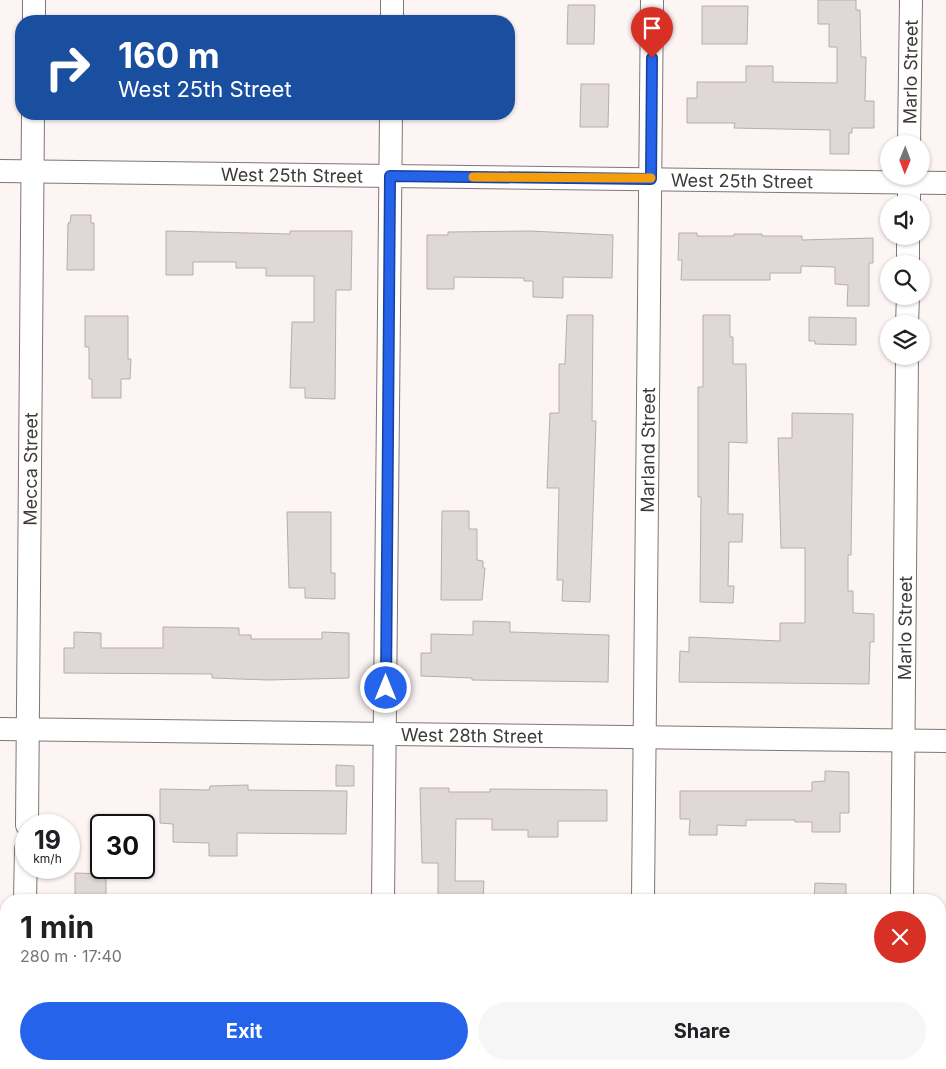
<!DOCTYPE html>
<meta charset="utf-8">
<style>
body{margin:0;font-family:Inter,sans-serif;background:#f6f6f6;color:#202124;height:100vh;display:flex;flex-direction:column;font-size:19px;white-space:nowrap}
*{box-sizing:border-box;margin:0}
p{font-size:16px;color:#757577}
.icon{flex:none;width:28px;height:28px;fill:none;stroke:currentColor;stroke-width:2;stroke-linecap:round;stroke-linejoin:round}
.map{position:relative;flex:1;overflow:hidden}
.drawer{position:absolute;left:0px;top:894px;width:946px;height:176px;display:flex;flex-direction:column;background:#fff;border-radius:20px 20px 0 0;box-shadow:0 1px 4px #0004}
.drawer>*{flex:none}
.hud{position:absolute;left:15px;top:15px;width:500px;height:105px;border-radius:20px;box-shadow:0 1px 4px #0004;background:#1a4fa0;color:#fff;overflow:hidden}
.needle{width:32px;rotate:181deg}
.fabs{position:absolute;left:880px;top:135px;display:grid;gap:10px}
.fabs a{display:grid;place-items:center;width:50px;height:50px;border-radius:50%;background:#fff;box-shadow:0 1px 4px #0004;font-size:25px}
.speed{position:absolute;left:15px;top:814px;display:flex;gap:10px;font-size:25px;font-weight:700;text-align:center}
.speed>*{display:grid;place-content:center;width:65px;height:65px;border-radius:50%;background:#fff;box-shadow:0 1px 4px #0004;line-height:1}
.speed small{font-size:12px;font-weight:400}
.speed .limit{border:2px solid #111;border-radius:8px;background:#fff;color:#111}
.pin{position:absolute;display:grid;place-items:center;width:42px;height:42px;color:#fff;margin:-51px -21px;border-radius:50% 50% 50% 0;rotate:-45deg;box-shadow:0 0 5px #0007}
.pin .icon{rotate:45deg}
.me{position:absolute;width:55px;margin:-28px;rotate:0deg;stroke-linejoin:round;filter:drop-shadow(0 0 4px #0008)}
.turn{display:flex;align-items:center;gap:18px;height:105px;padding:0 20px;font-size:22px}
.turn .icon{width:65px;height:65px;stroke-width:2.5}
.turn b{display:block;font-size:35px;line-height:42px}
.round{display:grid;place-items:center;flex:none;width:52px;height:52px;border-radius:26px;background:#f6f6f6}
.summary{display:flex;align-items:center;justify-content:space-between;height:85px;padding:0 20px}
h1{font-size:30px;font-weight:700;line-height:38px}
.action{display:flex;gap:10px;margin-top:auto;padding:10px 20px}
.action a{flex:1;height:58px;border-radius:30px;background:#2563eb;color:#fff;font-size:20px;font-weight:700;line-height:58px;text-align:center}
.action a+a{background:#f6f6f6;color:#202124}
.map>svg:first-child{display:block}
</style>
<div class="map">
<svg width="946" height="1069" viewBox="0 0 946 1069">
<rect width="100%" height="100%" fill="#fdf4f4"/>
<path fill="#e0d7d7" stroke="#b6adad" d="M818,0h38v10h4l1,47h5l-1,44h9v27h-22v5h-3v21h-19v-24l-96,-2 1,-5h-48v-25h10v-16h49v-16h27v16l64,1v-36h-8v-23h-11z
M568,5h27l-1,39h-27z
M702,6h46l-1,38h-45z
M581,84h28l-1,43h-28z
M71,215h20v8h3v47h-27l1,-47h2z
M166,231l124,3v-3h62l-1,59h-15l-1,109 -30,-1v-10h-15l2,-66h22v-46h-48v-8h-30v-6h-43v13h-27z
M530,231l83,4 -1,43 -49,-1v21l-30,-1v-16h-9v-3l-70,-1v12h-27v-54h21v-3z
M679,233h18v3h37v-2h28v2h40v4l71,-2v25h-4v43h-22l1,-21 -13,-1v-17l-34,-1v7h-31v7h-89l1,-20h-4z
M567,315h26l-1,106h4l-6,181 -28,-1 1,-21h-6l2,-92h-12l3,-75h9v-49h6z
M703,315h27v22h3v27h13l1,79 -18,-1 -1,72h15l-1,28h-13l-1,44h6l-1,17 -33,-1 1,-105h-3v-110h5z
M85,316h43v43h3l-1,20h-9v19h-29v-19h-3v-32h-4z
M809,317l47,1v27l-41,-1v-3h-6z
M792,413l61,1 -2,141h-3v36h5v22l21,1v28h-4l-1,42 -190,-2 1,-31 9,1v-15l91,4v-18h25v-75h-24l-3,-110h14z
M442,511h27v18h8v31l6,1v7h2l-3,32h-41z
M287,512h44v61h4v26l-30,-1v-10h-16z
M473,621l37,1v10l99,3 -1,47 -136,-2v-2l-51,-2v-23h10v-19l42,1z
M163,627l76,1v7h12v4h71v-7l27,1v45l-81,2 -56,-2v-4l-148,-1v-25h10v-16l27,1v15h62z
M336,765l18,1v20h-18z
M825,771l24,1v41h-9v19h-28v-10h-17v-2h-49v6l-29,-1v10h-28l1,-16h-10v-28h132v-9l13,-1z
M248,785v5l99,1 -1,43 -109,-1v23h-28v-13l-36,-1v-18l-13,-1v-34l49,1 1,-4z
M420,788h29v4h41v-3l117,1v31h-49v16h-30v-7h-36v-11h-36l-1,62h29l-1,19h-45v-37h-16z
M75,873l31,1v26h-31z
M815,883l31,1v16h-32z"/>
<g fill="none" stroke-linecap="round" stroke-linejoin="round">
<defs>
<g id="street">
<path d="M392,0v21"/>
<path d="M34,21v-21"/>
<path id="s1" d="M909,144l2,-144"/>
<path id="s2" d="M0,171l946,12"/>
<path d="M909,204v-28"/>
<path d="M908,264v-28"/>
<path d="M907,324l1,-28"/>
<path id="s3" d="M0,729l946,12"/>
<path id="s4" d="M27,825l6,-711"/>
<path d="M25,900l1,-51"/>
<path d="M383,900l8,-786"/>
<path id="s5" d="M643,900l9,-900"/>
<path id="s6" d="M902,900l5,-544"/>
<path d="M22,1069v-5"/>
<path d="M382,1069v-5"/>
<path d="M641,1069v-5"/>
<path d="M901,1069v-5"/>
</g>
</defs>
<use href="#street" stroke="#7f7777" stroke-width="24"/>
<use href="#street" stroke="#fff" stroke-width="22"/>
</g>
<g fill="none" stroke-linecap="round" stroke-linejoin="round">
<defs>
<path id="route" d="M386,688l4,-512 261,3 1,-121"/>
</defs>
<use href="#route" stroke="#184099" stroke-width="12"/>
<use href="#route" stroke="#2563eb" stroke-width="9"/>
<path stroke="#f59e0b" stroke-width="9" d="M473,177l178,1"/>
</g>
<g text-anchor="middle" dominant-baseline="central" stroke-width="5" stroke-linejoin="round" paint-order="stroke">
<g font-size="18" fill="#3e3a3a" stroke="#fff">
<text stroke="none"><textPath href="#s1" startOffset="72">Marlo Street</textPath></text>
<text stroke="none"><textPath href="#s2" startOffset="292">West 25th Street</textPath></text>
<text stroke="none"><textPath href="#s2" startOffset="742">West 25th Street</textPath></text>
<text stroke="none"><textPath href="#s5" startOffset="450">Marland Street</textPath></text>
<text stroke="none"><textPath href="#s4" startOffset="356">Mecca Street</textPath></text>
<text stroke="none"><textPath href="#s6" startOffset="272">Marlo Street</textPath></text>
<text stroke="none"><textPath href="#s3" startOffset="472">West 28th Street</textPath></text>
</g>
</g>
</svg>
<div class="fabs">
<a><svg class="needle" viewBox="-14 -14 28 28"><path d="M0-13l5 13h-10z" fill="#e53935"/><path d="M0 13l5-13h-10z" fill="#757577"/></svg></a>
<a><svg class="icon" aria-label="sound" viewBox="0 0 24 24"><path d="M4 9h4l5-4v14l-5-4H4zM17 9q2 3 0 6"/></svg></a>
<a><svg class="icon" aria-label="search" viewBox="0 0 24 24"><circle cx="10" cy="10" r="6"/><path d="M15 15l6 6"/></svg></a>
<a><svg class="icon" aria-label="layers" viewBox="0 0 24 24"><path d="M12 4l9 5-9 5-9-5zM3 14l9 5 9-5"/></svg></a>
</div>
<div class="speed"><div>19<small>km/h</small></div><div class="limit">30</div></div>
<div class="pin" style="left:652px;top:58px;background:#d93025"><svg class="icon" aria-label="arrive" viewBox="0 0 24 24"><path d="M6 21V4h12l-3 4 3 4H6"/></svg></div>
<svg class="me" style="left:386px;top:688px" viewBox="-20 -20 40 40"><circle r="17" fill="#2563eb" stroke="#fff" stroke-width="3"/><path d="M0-11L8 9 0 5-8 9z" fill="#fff"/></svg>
<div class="hud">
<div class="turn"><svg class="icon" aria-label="right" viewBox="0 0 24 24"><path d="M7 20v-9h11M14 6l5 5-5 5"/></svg><div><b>160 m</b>West 25th Street</div></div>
</div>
<section class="drawer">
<div class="summary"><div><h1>1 min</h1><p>280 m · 17:40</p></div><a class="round" style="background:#d93025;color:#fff"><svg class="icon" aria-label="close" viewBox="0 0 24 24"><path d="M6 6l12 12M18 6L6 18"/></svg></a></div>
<div class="action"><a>Exit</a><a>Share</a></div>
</section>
</div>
